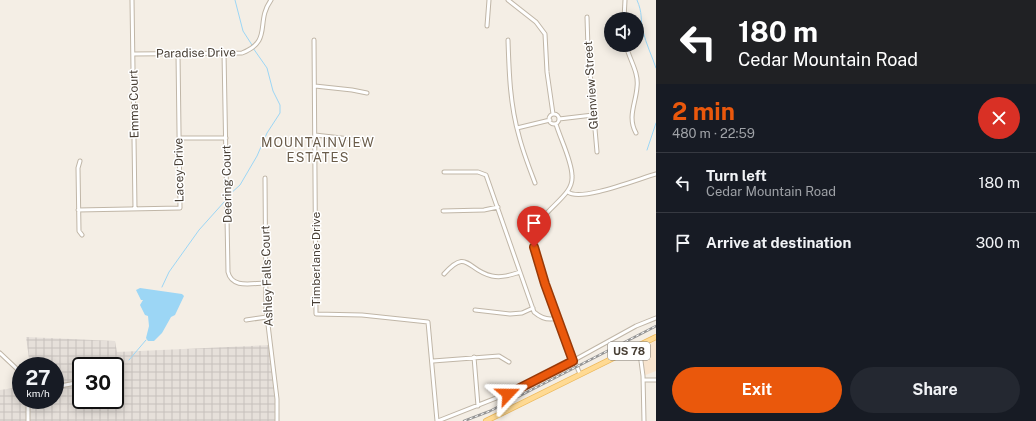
<!DOCTYPE html>
<meta charset="utf-8">
<style>
body{margin:0;font-family:"Public Sans",sans-serif;background:#242831;color:#f1f3f6;height:100vh;display:flex;flex-direction:column;font-size:15px;white-space:nowrap}
*{box-sizing:border-box;margin:0}
p{font-size:13px;color:#9ea1a6}
.icon{flex:none;width:22px;height:22px;fill:none;stroke:currentColor;stroke-width:2;stroke-linecap:round;stroke-linejoin:round}
.map{position:relative;flex:1;overflow:hidden}
.panel{display:flex;flex-direction:column;background:#171b24;width:380px}
.panel>*{flex:none}
.banner{background:#202124;color:#fff;overflow:hidden}
.fabs{position:absolute;left:604px;top:12px;display:grid;gap:8px}
.fabs a{display:grid;place-items:center;width:40px;height:40px;border-radius:50%;background:#171b24;box-shadow:0 2px 10px #0003;font-size:20px}
.speed{position:absolute;left:12px;top:357px;display:flex;gap:8px;font-size:20px;font-weight:700;text-align:center}
.speed>*{display:grid;place-content:center;width:52px;height:52px;border-radius:50%;background:#171b24;box-shadow:0 2px 10px #0003;line-height:1}
.speed small{font-size:10px;font-weight:400}
.speed .limit{border:2px solid #111;border-radius:6px;background:#fff;color:#111}
.pin{position:absolute;display:grid;place-items:center;width:34px;height:34px;color:#fff;margin:-41px -17px;border-radius:50% 50% 50% 0;rotate:-45deg;box-shadow:0 0 4px #0007}
.pin .icon{rotate:45deg}
.me{position:absolute;width:44px;margin:-22px;rotate:67deg;stroke-linejoin:round;filter:drop-shadow(0 0 3px #0008)}
.turn{display:flex;align-items:center;gap:14px;height:84px;padding:0 16px;font-size:18px}
.turn .icon{width:52px;height:52px;stroke-width:2.5}
.turn b{display:block;font-size:28px;line-height:34px}
.round{display:grid;place-items:center;flex:none;width:42px;height:42px;border-radius:21px;background:#242831}
.summary{display:flex;align-items:center;justify-content:space-between;height:68px;padding:0 16px}
h1{font-size:24px;font-weight:700;line-height:30px;color:#ea580c}
.action{display:flex;gap:8px;margin-top:auto;padding:8px 16px}
.action a{flex:1;height:46px;border-radius:24px;background:#ea580c;color:#fff;font-size:16px;font-weight:700;line-height:46px;text-align:center}
.action a+a{background:#242831;color:#f1f3f6}
ul{padding:0;list-style:none}
li{display:flex;align-items:center;gap:12px;height:60px;padding:0 16px;border-top:1px solid #363941}
li div{flex:1}
li b{display:block;font-size:15px}
li em{font-style:normal}
main{display:flex;flex:1;min-height:0}
.map>svg:first-child{display:block}
</style>
<main>
<div class="map">
<svg width="656" height="421" viewBox="0 0 656 421">
<defs>
<pattern id="industrial-grid" width="8" height="8" patternUnits="userSpaceOnUse"><rect width="8" height="8" fill="#e6e0da"/><path d="M0 4h8M4 0v8" fill="none" stroke="#c7c1bc"/></pattern>
</defs>
<rect width="100%" height="100%" fill="#f4eee5"/>
<path fill="#f8e4ce" d="M656,337v34l-13,5 -1,-32z"/>
<path fill="url(#industrial-grid)" fill-rule="evenodd" d="M26,337l89,4 2,11 153,-7 7,54v22h-277v-31l21,-3v13h34v-34h-25zM81,366h34v34h-34z"/>
<path fill="#9cd6f5" d="M140,288l42,6 2,2 -9,19 -4,2 -9,16 -8,8h-6l-2,-3 3,-12 -1,-10 -3,-1 -5,-10 3,-5h-2l-5,-10z"/>
<g fill="none" stroke-linecap="round" stroke-linejoin="round">
<path stroke="#9cd6f5" stroke-width="1" d="M235,0l8,31 9,14
M637,0c6,14 3,18 6,31 3,13 9,25 13,37
M647,150l9,-27
M229,195l11,-10 17,-29 10,-23 13,-20v-8l-7,-14 -6,-23 -14,-20
M162,287l7,-15 30,-42 26,-29
M129,360l17,-20"/>
<defs>
<path id="street" d="M132,0l3,208
M508,0l28,22 9,12 2,38 6,42
M587,17l1,32 9,103
M624,19l1,-19
M487,26l2,-26
M314,40l2,274 46,1 66,7 9,99
M508,40c1,32 2,65 11,96 4,16 10,31 16,47
M626,45c3,14 13,27 11,42 -1,16 -10,30 -1,46
M224,53l4,219c4,17 24,11 38,11
M133,54l109,-1c31,-12 13,-31 29,-53
M315,86l37,4 15,3
M549 119a5 5 0 1 1 10 0a5 5 0 1 1-10 0Z
M559,119l34,-4
M556,124c4,14 16,37 16,52 2,23 -36,34 -38,63 -1,9 4,18 6,26 11,38 24,74 40,109
M517,128l33,-8
M315,135l44,5
M179,138h47
M80,161l-2,7 1,63 3,4
M444,172h34l8,3 48,137c7,6 14,9 23,6
M265,178l1,130 11,91v22
M568,192c13,10 70,-13 88,-18
M78,210l102,-2 -2,-154
M443,211l41,-1 14,-3
M444,274c24,-27 23,-3 48,2 10,2 19,-1 28,-4
M475,310l35,4 12,-1 11,-5
M246,320l21,-3
M639,346l4,30 1,45
M0,353l17,16 4,7
M474,357l4,49
M433,361l66,-5 10,6
M643,380h13
M55,387l26,-5
M28,400v21
M438,421l91,-36 107,-59 20,-8"/>
<path id="primary" d="M486,421l170,-84"/>
</defs>
<use href="#street" stroke="#c0b6a7" stroke-width="5"/>
<use href="#primary" stroke="#ecb85b" stroke-width="6"/>
<use href="#street" stroke="#fff" stroke-width="3"/>
<use href="#primary" stroke="#ffda93" stroke-width="4.5"/>
<defs>
<path id="rail" d="M464,421l26,-10 166,-85"/>
</defs>
<use href="#rail" stroke="#959595" stroke-width="2.5"/>
<use href="#rail" stroke="#fff" stroke-width="1" stroke-dasharray="3" stroke-linecap="butt"/>
</g>
<g fill="none" stroke-linecap="round" stroke-linejoin="round">
<defs>
<path id="route" d="M508,394l65,-33 -28,-77 -11,-37"/>
</defs>
<use href="#route" stroke="#983908" stroke-width="10"/>
<use href="#route" stroke="#ea580c" stroke-width="7"/>
</g>
<g text-anchor="middle" dominant-baseline="central" stroke-width="3" stroke-linejoin="round" paint-order="stroke">
<rect fill="#fff" stroke="#7e7871" stroke-width="1" x="608" y="342" width="42" height="18" rx="3"/>
<g font-size="11" font-weight="bold" fill="#473e34">
<text x="629" y="351">US 78</text>
</g>
<g font-size="12" fill="#473e34" stroke="#fff">
<text transform="translate(196 53) rotate(-1)">Paradise Drive</text>
<text transform="translate(591 85) rotate(-94)">Glenview Street</text>
<text transform="translate(134 104) rotate(-91)">Emma Court</text>
<text transform="translate(179 170) rotate(-91)">Lacey Drive</text>
<text transform="translate(227 184) rotate(-91)">Deering Court</text>
<text transform="translate(316 259) rotate(-90)">Timberlane Drive</text>
<text transform="translate(267 276) rotate(-92)">Ashley Falls Court</text>
</g>
<g font-size="13" letter-spacing="1" fill="#6a5c4a" stroke="#fff">
<text x="318" y="142">MOUNTAINVIEW<tspan x="318" dy="15">ESTATES</tspan></text>
</g>
</g>
</svg>
<div class="fabs">
<a><svg class="icon" aria-label="sound" viewBox="0 0 24 24"><path d="M4 9h4l5-4v14l-5-4H4zM17 9q2 3 0 6"/></svg></a>
</div>
<div class="speed"><div>27<small>km/h</small></div><div class="limit">30</div></div>
<div class="pin" style="left:534px;top:247px;background:#d93025"><svg class="icon" aria-label="arrive" viewBox="0 0 24 24"><path d="M6 21V4h12l-3 4 3 4H6"/></svg></div>
<svg class="me" style="left:508px;top:394px" viewBox="-20 -20 40 40"><path d="M0-17L14 15 0 8-14 15z" fill="#ea580c" stroke="#fff" stroke-width="4"/></svg>
</div>
<section class="panel">
<div class="banner">
<div class="turn"><svg class="icon" aria-label="left" viewBox="0 0 24 24"><path d="M17 20v-9H6M10 6l-5 5 5 5"/></svg><div><b>180 m</b>Cedar Mountain Road</div></div>
</div>
<div class="summary"><div><h1>2 min</h1><p>480 m · 22:59</p></div><a class="round" style="background:#d93025;color:#fff"><svg class="icon" aria-label="close" viewBox="0 0 24 24"><path d="M6 6l12 12M18 6L6 18"/></svg></a></div>
<ul>
<li><svg class="icon" aria-label="left" viewBox="0 0 24 24"><path d="M17 20v-9H6M10 6l-5 5 5 5"/></svg><div><b>Turn left</b><p>Cedar Mountain Road</p></div><em>180 m</em></li>
<li><svg class="icon" aria-label="arrive" viewBox="0 0 24 24"><path d="M6 21V4h12l-3 4 3 4H6"/></svg><div><b>Arrive at destination</b></div><em>300 m</em></li>
</ul>
<div class="action"><a>Exit</a><a>Share</a></div>
</section>
</main>
